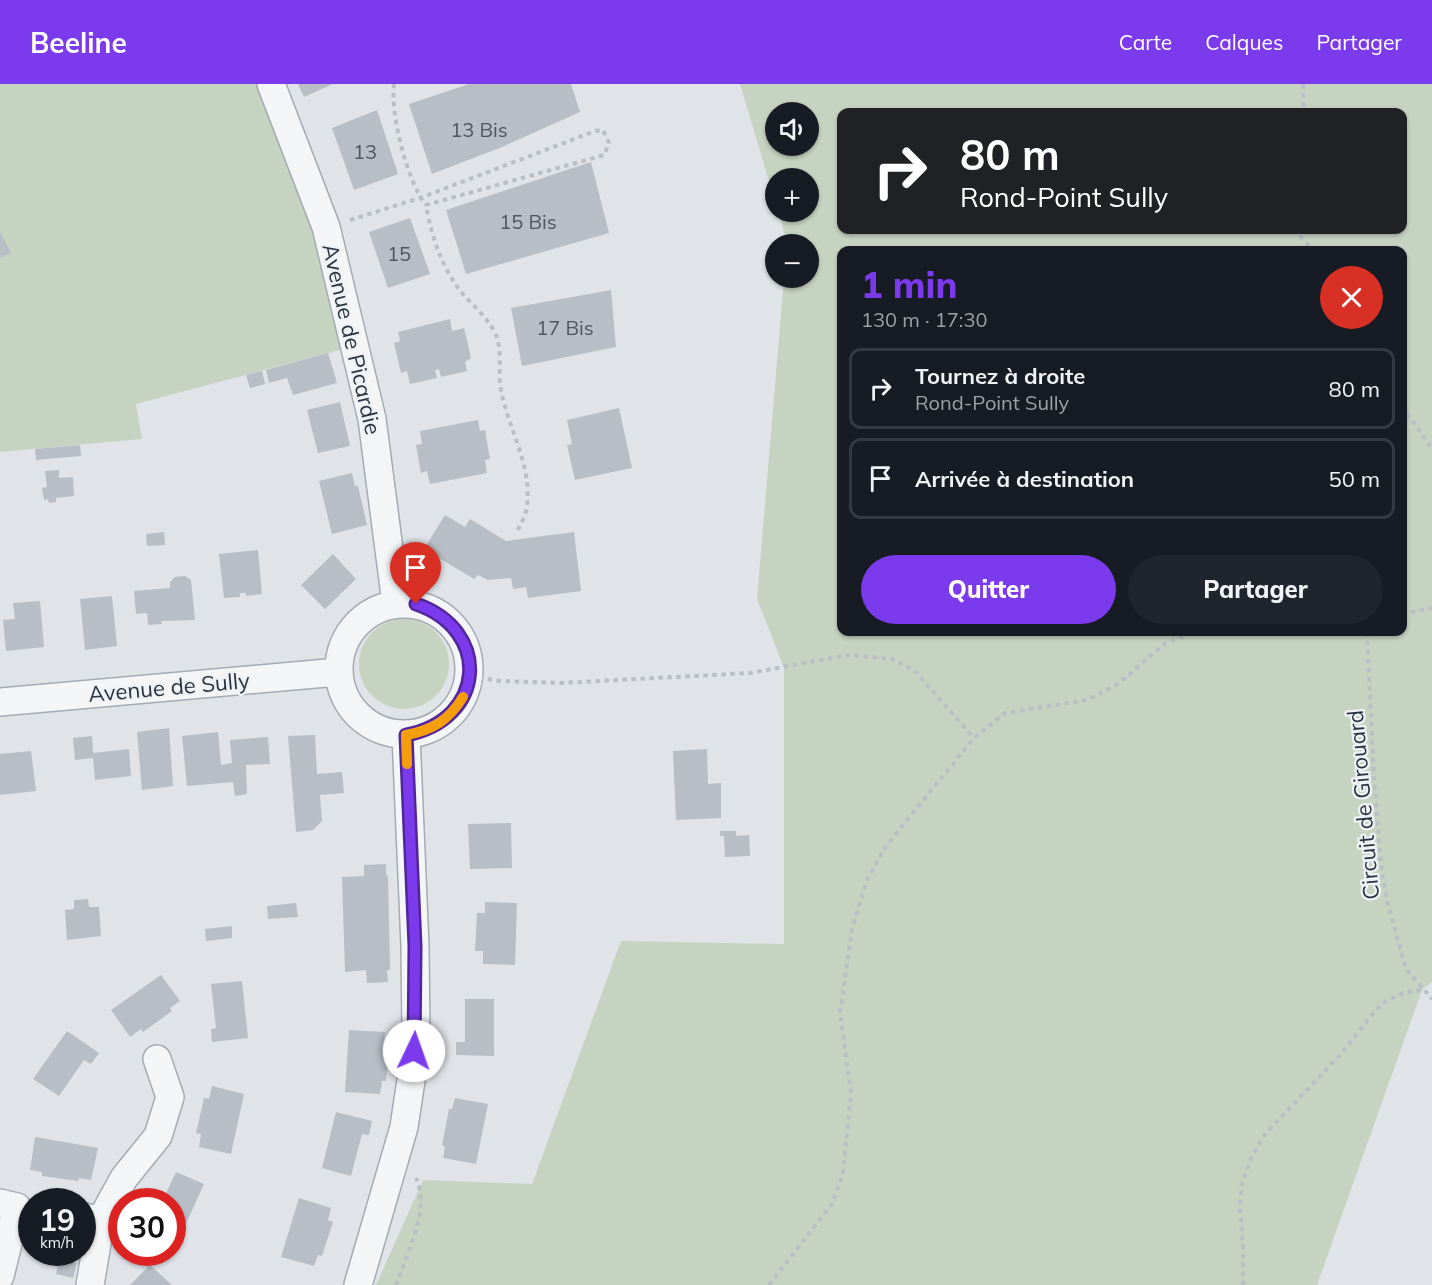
<!DOCTYPE html>
<html lang="fr">
<meta charset="utf-8">
<style>
body{margin:0;font-family:Mulish,sans-serif;background:#20242c;color:#f1f3f6;height:100vh;display:flex;flex-direction:column;font-size:22px;white-space:nowrap}
*{box-sizing:border-box;margin:0}
p{font-size:20px;color:#9ea1a6}
.icon{flex:none;width:33px;height:33px;fill:none;stroke:currentColor;stroke-width:2;stroke-linecap:round;stroke-linejoin:round}
.map{position:relative;flex:1;overflow:hidden}
.side{position:absolute;left:837px;top:162px;width:570px;height:390px;display:flex;flex-direction:column;background:#171b24;border-radius:12px;box-shadow:0 2px 4px #0004}
.side>*{flex:none}
.hud{position:absolute;left:837px;top:24px;width:570px;height:126px;border-radius:12px;box-shadow:0 2px 4px #0004;background:#202124;color:#fff;overflow:hidden}
.fabs{position:absolute;left:765px;top:18px;display:grid;gap:12px}
.fabs a{display:grid;place-items:center;width:54px;height:54px;border-radius:50%;background:#171b24;box-shadow:0 2px 4px #0004;font-size:30px}
.speed{position:absolute;left:18px;top:1104px;display:flex;gap:12px;font-size:30px;font-weight:700;text-align:center}
.speed>*{display:grid;place-content:center;width:78px;height:78px;border-radius:50%;background:#171b24;box-shadow:0 2px 4px #0004;line-height:1}
.speed small{font-size:15px;font-weight:400}
.speed .limit{border:9px solid #d22;background:#fff;color:#111}
.pin{position:absolute;display:grid;place-items:center;width:51px;height:51px;color:#fff;margin:-62px -26px;border-radius:50% 50% 50% 0;rotate:-45deg;box-shadow:0 0 6px #0007}
.pin .icon{rotate:45deg}
.me{position:absolute;width:66px;margin:-33px;rotate:3deg;stroke-linejoin:round;filter:drop-shadow(0 0 4px #0008)}
.turn{display:flex;align-items:center;gap:21px;height:126px;padding:0 24px;font-size:27px}
.turn .icon{width:78px;height:78px;stroke-width:2.5}
.turn b{display:block;font-size:42px;line-height:51px}
.round{display:grid;place-items:center;flex:none;width:63px;height:63px;border-radius:32px;background:#20242c}
.summary{display:flex;align-items:center;justify-content:space-between;height:102px;padding:0 24px}
h1{font-size:36px;font-weight:800;line-height:45px;color:#7c3aed}
.primary-button{display:flex;gap:12px;margin-top:auto;padding:12px 24px}
.primary-button a{flex:1;height:69px;border-radius:36px;background:#7c3aed;color:#fff;font-size:24px;font-weight:800;line-height:69px;text-align:center}
.primary-button a+a{background:#20242c;color:#f1f3f6}
ul{padding:0;list-style:none}
li{display:flex;align-items:center;gap:18px;height:81px;margin:0 12px 9px;padding:0 12px;border:3px solid #363941;border-radius:12px}
li div{flex:1}
li b{display:block;font-size:22px}
li em{font-style:normal}
header{display:flex;align-items:center;gap:36px;box-sizing:border-box;height:84px;padding:0 30px;background:#7c3aed;color:#fff}
header strong{font-size:28px}
nav{display:flex;gap:33px;margin-inline-start:auto;font-size:21px}
.map>svg:first-child{display:block}
</style>
<header>
<strong>Beeline</strong>
<nav><a>Carte</a><a>Calques</a><a>Partager</a></nav>
</header>
<div class="map">
<svg width="1432" height="1201" viewBox="0 0 1432 1201">
<rect width="100%" height="100%" fill="#e0e4e9"/>
<path fill="#c7d3c1" fill-rule="evenodd" d="M0,0h264l14,32 73,231 -215,57 6,35 -142,13z
M740,0h692v898l-10,8 -105,295h-941l47,-105 109,4 89,-243 163,3v-276l-27,-69 27,-321h24v-34h-21l-8,-32h29v-34h-32l-1,23zM776,28h32v34h-32zM842,28h560v118h-560zM842,166h560v382h-560z
M359 580a45 45 0 1 1 90 0a45 45 0 1 1-90 0Z"/>
<path fill="#b7bec6" d="M298,0h35l-29,13z
M469,0h102l9,28 -78,35 -70,27 -23,-70z
M377,26l21,64 -44,16 -22,-62z
M591,78l18,71 -143,41 -20,-64z
M410,134l20,56 -42,14 -19,-56z
M0,148l11,21 -11,5z
M611,206l5,57 -94,19 -11,-58z
M450,235l2,12 12,-3 7,30 -6,4 2,9 -26,6 -2,-8 -4,1 2,8 -27,6 -3,-13 -6,2 -7,-30 6,-2 -2,-9z
M328,269l9,30 -44,12 -6,-17 -18,5 -3,-13z
M262,287l3,13 -15,4 -4,-13z
M340,318l10,44 -32,7 -11,-43z
M619,324l13,60 -57,12 -8,-35 5,-1 -5,-24z
M478,336l2,11 5,-1 5,29 -5,1 2,13 -57,11 -3,-13 -6,2 -5,-28 6,-1 -2,-13z
M80,361l1,11 -45,4 -1,-11z
M59,386v8l14,-1 1,19 -18,2v4l-7,1 -1,-4 -4,1 -2,-12 5,-1 -2,-16z
M352,389l3,13h3l9,39 -35,9 -13,-53z
M445,431l20,12 5,-8 36,22 68,-9 7,59 -53,7 -2,-11 -13,2 -2,-11 -23,2 -10,-5 -4,4 -50,-30z
M164,448l1,13 -18,1 -1,-12z
M258,466l4,44 -16,2v-3h-6v4l-16,1 -5,-44z
M333,470l23,25 -31,30 -24,-24z
M185,492l6,4 4,40 -34,1 1,3 -14,1 -1,-12 -11,1 -2,-23 36,-3v-6l5,-5z
M112,512l5,50 -32,4 -5,-51z
M40,517l4,46 -38,4 -3,-31 12,-1 -2,-16z
M169,644l4,58 -31,4 -5,-58z
M218,648l3,33 11,-2 -2,-23 38,-3 2,27 -24,1 1,29 -12,2 -2,-14 -46,4 -5,-50z
M315,651l2,39 25,-2 2,21 -24,2 2,26 -9,9 -17,2 -8,-96z
M92,652l1,17 36,-4 2,27 -36,4 -2,-22 -18,2 -2,-22z
M707,665l1,35 13,-1v35l-45,2 -3,-69z
M31,667l5,40 -36,4v-41z
M511,739l1,45 -42,1 -2,-45z
M720,747h16v5l13,-1 1,21 -25,1 -1,-21h-4z
M386,780v11l2,1 2,94h-3l1,12 -21,1 -1,-13 -21,2 -3,-95 22,-1v-11z
M88,815l1,8h10l2,29 -34,4 -2,-30 9,-1v-9z
M485,818l32,1 -2,62 -32,-1v-13h-8l2,-38h8z
M296,819l2,14 -30,2 -1,-13z
M232,842v12l-26,3 -1,-12z
M161,891l19,26 -10,7 2,3 -29,21 -2,-3 -11,8 -19,-27z
M242,897l6,57 -36,4 -1,-13 5,-1 -5,-44z
M465,915h29v57l-38,-1v-13h9z
M349,946l36,2 -1,13 5,1 -3,35h-4l-2,13 -35,-2z
M67,947l32,22 -8,11 -7,-4 -25,36 -26,-17z
M212,1002l32,8 -13,60 -32,-7 2,-13 -5,-1 8,-35 5,1z
M455,1014l33,6 -12,60 -33,-6 2,-11 -3,-2 7,-36h3z
M336,1028l36,9 -3,14 -7,-1 -11,42 -29,-8z
M35,1053l63,11 -7,32 -12,-2 -1,3 -36,-5v-4l-12,-2z
M176,1088l28,12 -24,53 -8,-4v-31h-10z
M299,1114l32,10 -3,12 5,2 -11,34 -4,-1 -4,11 -33,-9z
M59,1176l18,3 -4,15 -17,-4z
M150,1181l22,20h-42z"/>
<g fill="none" stroke-linecap="round" stroke-linejoin="round">
<defs>
<path id="minor" d="M271,0l55,143 46,192 24,184
M339 585a65 65 0 1 1 130 0a65 65 0 1 1-130 0Z
M0,618l338,-30
M0,1119l17,4 -17,69
M84,1133l17,3 -11,65
M101,1136l23,-42 34,-42 12,-39 -13,-38
M358,1201l46,-158 9,-60 3,-32 -1,-89 -9,-211"/>
</defs>
<use href="#minor" stroke="#a5abb3" stroke-width="30"/>
<path stroke="#babfc4" stroke-width="4" stroke-dasharray="4.5 4.5" stroke-linecap="butt" d="M394,0c-4,29 13,98 32,121
M1303,0v28
M350,136l70,-22 175,-67 8,-1 6,13 -5,12 -178,50c6,33 15,61 36,88 11,13 24,23 32,38 10,18 3,39 7,59 7,38 31,75 26,115 0,8 -6,18 -9,25
M1293,146l21,20
M1402,322l30,43
M1402,530l30,-6
M1367,548l7,145 7,88 6,36 19,68 26,30
M470,592l29,5 62,2 189,-10 98,-18 44,4 22,11 59,67
M396,1201c11,-32 35,-76 20,-107
M769,1201l63,-81 11,-31 8,-80 -11,-80 12,-84 15,-49 19,-34 88,-108 31,-25 82,-13 31,-16 46,-40 29,-12
M1243,1201v-37l-3,-41 2,-23 9,-26 14,-24 75,-79 36,-45 10,-9 17,-8 18,-3"/>
<use href="#minor" stroke="#f3f5f7" stroke-width="27"/>
</g>
<g fill="none" stroke-linecap="round" stroke-linejoin="round">
<defs>
<path id="route" d="M414,967l1,-105 -9,-211c80,-15 86,-105 10,-131"/>
</defs>
<use href="#route" stroke="#51269a" stroke-width="15"/>
<use href="#route" stroke="#7c3aed" stroke-width="10"/>
<path stroke="#f59e0b" stroke-width="10" d="M407,680l-1,-29c27,-5 43,-15 57,-38"/>
</g>
<g text-anchor="middle" dominant-baseline="central" stroke-width="4.5" stroke-linejoin="round" paint-order="stroke">
<g font-size="20" fill="#4c5662">
<text x="479" y="45">13 Bis</text>
<text x="365" y="67">13</text>
<text x="528" y="137">15 Bis</text>
<text x="399" y="169">15</text>
<text x="565" y="243">17 Bis</text>
</g>
<g font-size="22" fill="#293340" stroke="#eff3f6">
<text transform="translate(352 255) rotate(77)">Avenue de Picardie</text>
<text transform="translate(169 603) rotate(-5)">Avenue de Sully</text>
<text transform="translate(1363 721) rotate(-95)">Circuit de Girouard</text>
</g>
</g>
</svg>
<div class="fabs">
<a><svg class="icon" aria-label="sound" viewBox="0 0 24 24"><path d="M4 9h4l5-4v14l-5-4H4zM17 9q2 3 0 6"/></svg></a>
<a>+</a>
<a>−</a>
</div>
<div class="speed"><div>19<small>km/h</small></div><div class="limit">30</div></div>
<div class="pin" style="left:416px;top:520px;background:#d93025"><svg class="icon" aria-label="arrive" viewBox="0 0 24 24"><path d="M6 21V4h12l-3 4 3 4H6"/></svg></div>
<svg class="me" style="left:414px;top:967px" viewBox="-20 -20 40 40"><circle r="19" fill="#fff"/><path d="M0-13L10 11 0 6-10 11z" fill="#7c3aed"/></svg>
<div class="hud">
<div class="turn"><svg class="icon" aria-label="right" viewBox="0 0 24 24"><path d="M7 20v-9h11M14 6l5 5-5 5"/></svg><div><b>80 m</b>Rond-Point Sully</div></div>
</div>
<section class="side">
<div class="summary"><div><h1>1 min</h1><p>130 m · 17:30</p></div><a class="round" style="background:#d93025;color:#fff"><svg class="icon" aria-label="close" viewBox="0 0 24 24"><path d="M6 6l12 12M18 6L6 18"/></svg></a></div>
<ul>
<li><svg class="icon" aria-label="right" viewBox="0 0 24 24"><path d="M7 20v-9h11M14 6l5 5-5 5"/></svg><div><b>Tournez à droite</b><p>Rond-Point Sully</p></div><em>80 m</em></li>
<li><svg class="icon" aria-label="arrive" viewBox="0 0 24 24"><path d="M6 21V4h12l-3 4 3 4H6"/></svg><div><b>Arrivée à destination</b></div><em>50 m</em></li>
</ul>
<div class="primary-button"><a>Quitter</a><a>Partager</a></div>
</section>
</div>
